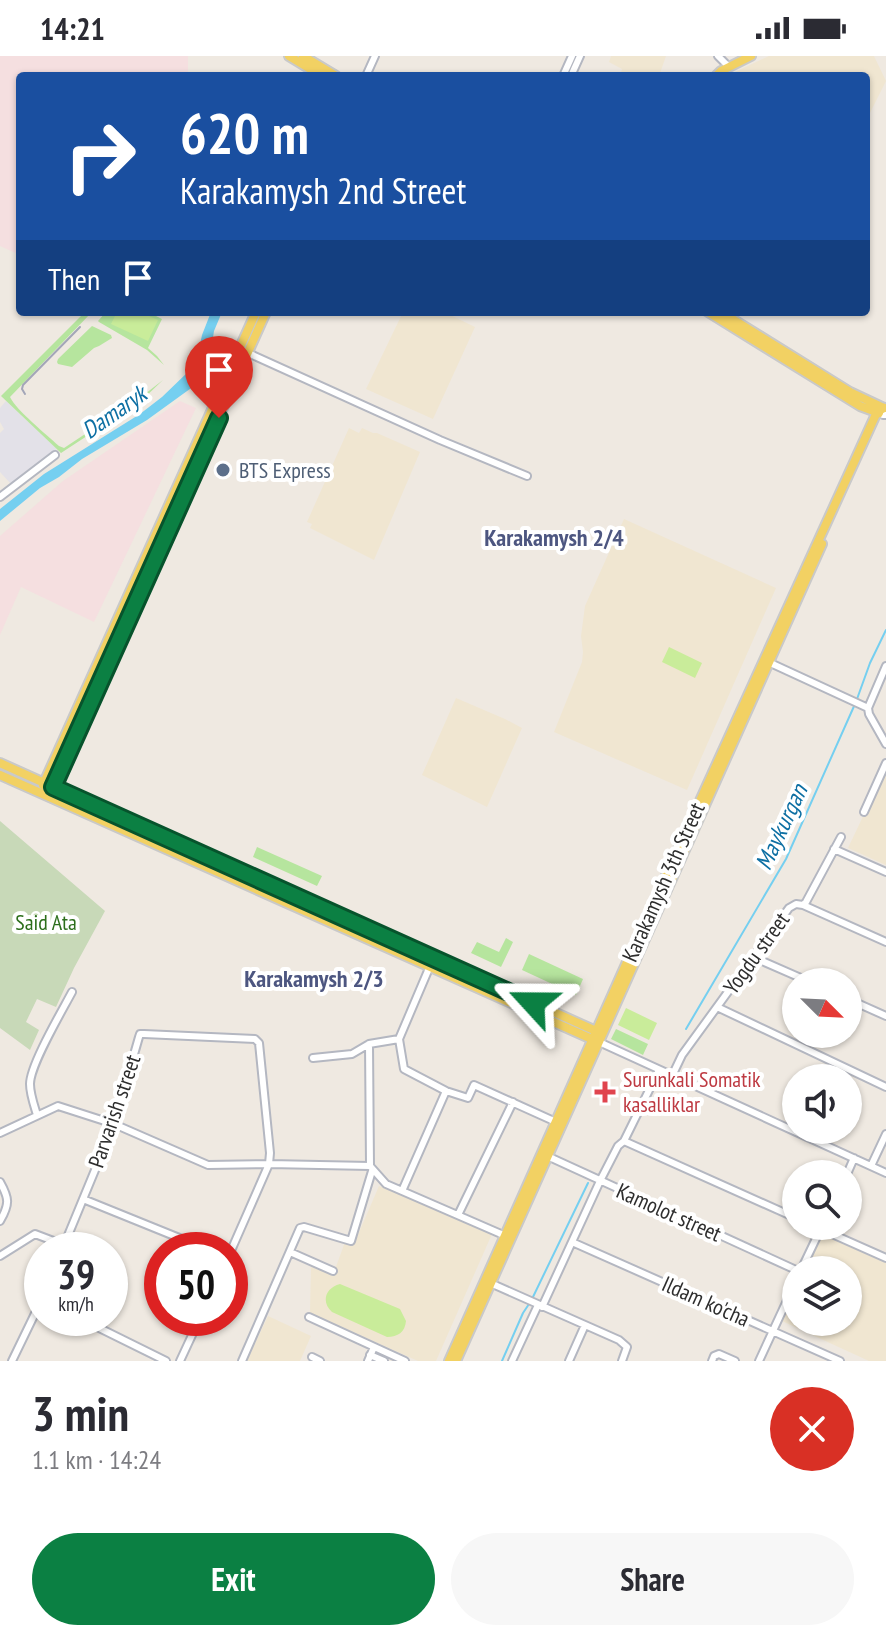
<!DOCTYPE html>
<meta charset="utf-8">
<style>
body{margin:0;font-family:"PT Sans Narrow",sans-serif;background:#f7f7f7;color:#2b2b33;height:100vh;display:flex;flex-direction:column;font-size:30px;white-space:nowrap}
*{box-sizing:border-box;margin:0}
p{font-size:26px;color:#7c7c81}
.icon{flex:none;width:44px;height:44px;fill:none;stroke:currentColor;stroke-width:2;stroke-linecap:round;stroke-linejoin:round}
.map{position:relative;height:1305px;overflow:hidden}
.panel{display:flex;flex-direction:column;background:#fff;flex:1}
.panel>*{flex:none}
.hud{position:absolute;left:16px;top:16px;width:854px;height:244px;border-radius:8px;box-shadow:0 2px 6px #0004;background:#1a4fa0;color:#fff;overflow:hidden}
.needle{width:52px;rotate:114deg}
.fabs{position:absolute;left:782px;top:912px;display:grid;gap:16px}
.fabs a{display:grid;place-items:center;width:80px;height:80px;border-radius:50%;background:#fff;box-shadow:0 2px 6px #0004;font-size:40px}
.speed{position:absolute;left:24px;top:1176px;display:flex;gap:16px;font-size:40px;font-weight:700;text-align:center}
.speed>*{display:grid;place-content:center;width:104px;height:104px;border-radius:50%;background:#fff;box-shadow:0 2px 6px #0004;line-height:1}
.speed small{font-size:20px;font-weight:400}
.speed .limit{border:12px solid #d22;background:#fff;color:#111}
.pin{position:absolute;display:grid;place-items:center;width:68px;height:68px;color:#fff;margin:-82px -34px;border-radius:50% 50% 50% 0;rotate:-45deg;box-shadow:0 0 8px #0007}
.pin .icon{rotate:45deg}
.me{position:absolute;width:88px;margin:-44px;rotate:294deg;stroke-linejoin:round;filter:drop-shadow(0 0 6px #0008)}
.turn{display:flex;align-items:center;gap:28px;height:168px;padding:0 32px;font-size:36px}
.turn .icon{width:104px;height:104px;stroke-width:2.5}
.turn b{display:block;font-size:56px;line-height:68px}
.then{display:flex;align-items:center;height:76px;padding:0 32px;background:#0003;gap:16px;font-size:30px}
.round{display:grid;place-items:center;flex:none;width:84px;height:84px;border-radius:42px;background:#f7f7f7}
.headline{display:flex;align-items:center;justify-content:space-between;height:136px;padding:0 32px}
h1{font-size:48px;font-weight:800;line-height:60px}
.button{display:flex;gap:16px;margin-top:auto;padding:16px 32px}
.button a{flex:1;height:92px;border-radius:48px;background:#0b8043;color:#fff;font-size:32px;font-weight:800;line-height:92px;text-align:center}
.button a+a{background:#f7f7f7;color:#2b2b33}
.status{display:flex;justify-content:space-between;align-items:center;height:56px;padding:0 40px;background:#fff;direction:ltr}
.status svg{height:22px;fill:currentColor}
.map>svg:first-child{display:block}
</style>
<div class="status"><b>14:21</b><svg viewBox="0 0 49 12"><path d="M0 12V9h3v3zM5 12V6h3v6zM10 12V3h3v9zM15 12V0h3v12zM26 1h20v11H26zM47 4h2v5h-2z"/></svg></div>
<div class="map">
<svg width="886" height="1305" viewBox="0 0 886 1305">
<rect width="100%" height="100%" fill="#efe9e1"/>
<path fill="#e3e1e8" d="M6,345l51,48 -45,36 -12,-13v-39l4,-4 -4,-7v-14z"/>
<path fill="#f0e6d1" d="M611,0h55l-7,20h-39l2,-7 -13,-7z
M769,0h105l12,25 -20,40v-45h-135l4,-4z
M403,256h41l31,15 -42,92 -67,-30z
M349,372l10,5 3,-5 11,5h4l43,19 -46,108 -64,-32 2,-4 -5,-2z
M624,463l152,69 -89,202 -133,-58 28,-70 1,-10 -2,-16 4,-30z
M456,642l49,21 17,9 -35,79 -65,-32z
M886,712v97l-38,-17z
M379,1130l113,48 -56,127h-18l-108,-48 1,-46 22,8 12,-33 9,2z
M822,1175l64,29v101h-17l-87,-40 14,-31v32h52v-52h-43z
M268,1260l43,20 -11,25h-53z"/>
<path fill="#f5dfe0" d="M0,0h188v20h-168v179l-20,-9z
M180,345l16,7 -102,214 -73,-35 -21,48v-99l63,-55z"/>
<path fill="#b6e59e" d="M85,256h7l-82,85c7,14 36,37 49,49l5,2 77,-51 22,-17 -21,20 -81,53 -60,-57z
M106,256h42l14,7 -14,29 9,8 7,9 -17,-15 -48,-28 -1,-1z
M92,270l19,9 1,3 -13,8 -5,2 -22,19 -14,-3 -1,-2 1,-3z
M257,791l65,29 -5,10 -64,-29z
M248,823l337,151 -1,2 -337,-151z
M506,882l7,4 -12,25 -30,-14 6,-11 22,10z
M529,898l54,25 -7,16 -54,-25z
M616,973l32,15 -5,11 -32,-16z"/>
<path fill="#c8d9b8" d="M0,765l105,90 -31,57 -18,39 -19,-8 -11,23 13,8 -9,20 -30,-22z"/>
<path fill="#c9ec9a" d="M117,256h23l18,8 -10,21 -37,-17z
M669,591l33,16 -7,15 -33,-16z
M626,952l31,15 -8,17 -31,-15z
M340,1228l60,25 6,12c-1,11 -8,16 -19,16l-55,-25c-11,-10 -7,-24 8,-28z"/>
<path fill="#75cff0" d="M211,256h11l-8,19 -4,26 -16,29 -47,34 -65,39 -23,18 -19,11 -40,33v-12l44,-35 96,-60 22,-17 27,-26 9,-17 4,-19z"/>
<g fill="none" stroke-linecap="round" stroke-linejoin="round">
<path stroke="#75cff0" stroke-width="2" d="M857,643l13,-36 16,-33
M686,973l100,-170 69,-155
M532,1243l56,-116
M502,1305l21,-48 6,-9"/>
<defs>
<path id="minor" d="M718,0l11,11
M366,20l9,-20
M563,20l9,-20
M571,20l9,-20
M248,297l192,87 87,36
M883,359h3
M0,441l55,-42
M766,605l102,47
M868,652l18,-42
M868,652l1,6 17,30
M864,756l22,-49
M834,793l52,23
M803,849l83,37
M753,901l57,25
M848,943l38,17
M717,951l169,80
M399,983l31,-73
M399,983l5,30 42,22
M599,986l287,131
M369,988l1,122 16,18 122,53
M313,1002l39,-4 17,-10 30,-5
M672,1020l10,-21 107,-147 7,-4 7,1 3,-3 35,-65
M37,1059c-3,-10 -7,-21 -7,-31 0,-19 32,-73 42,-92
M0,1077l58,-27 56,18 94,41 61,-1 101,2
M624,1085l172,77
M545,1099l251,115
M871,1110l15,-32
M847,1118l7,-16
M0,1126c9,16 10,22 0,39
M402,1135l44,-100 22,7 6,-13 82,37
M83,1143l126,51
M458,1159l55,-113
M814,1170l72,32
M572,1186l268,119
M62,1194l52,-126 25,-87 1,-3h4l111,5 4,4 11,110 -1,11 -39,89
M290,1196l43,19
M0,1200l35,-22 29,11
M801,1214l21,-44
M488,1226l131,58 8,7 -5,14
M542,1251l58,-126 18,-35 6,-5 35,-71
M309,1261l96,44
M79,1262l87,43
M370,1299l14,6
M312,1301l8,4
M12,1305l30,-62
M180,1305l20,-43
M242,1305l58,-133 4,-1 47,14 21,-70
M368,1305l6,-14
M512,1305l26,-56
M569,1305l16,-36
M712,1305l2,-5 5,-2 16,7
M759,1305l37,-80"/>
<path id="major" d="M289,0l33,20
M303,0l33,20
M716,20l5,-5 30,-15
M708,256l152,94 19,7
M721,256l129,80 34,16
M0,707l596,268
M0,719l594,265
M43,729l213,-473
M51,735l215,-479
M449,1305l199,-446 229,-503 7,-4
M456,1305l366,-817"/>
</defs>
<use href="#minor" stroke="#b4b7c1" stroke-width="10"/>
<use href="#major" stroke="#c9c9c9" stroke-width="12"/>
<use href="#minor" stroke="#fff" stroke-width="6"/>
<use href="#major" stroke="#f2d163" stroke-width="8"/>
<path stroke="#a3a6b8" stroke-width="2" d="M25,338l-3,-5 1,-4 57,-58"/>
</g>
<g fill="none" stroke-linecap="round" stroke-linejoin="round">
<defs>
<path id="route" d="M219,362l-166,369 480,216"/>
</defs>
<use href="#route" stroke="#07532c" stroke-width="20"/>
<use href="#route" stroke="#0b8043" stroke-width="14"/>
</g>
<circle fill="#5c6f8a" stroke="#fff" stroke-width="3" cx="223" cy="414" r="8"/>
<path fill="#e0444e" stroke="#fff" stroke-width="3" d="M601 1024h8v8h8v8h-8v8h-8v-8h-8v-8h8z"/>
<g text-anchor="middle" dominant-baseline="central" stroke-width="8" stroke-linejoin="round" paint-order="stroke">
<g font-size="22" fill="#4e5e75" stroke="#fff" text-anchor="start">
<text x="239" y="414">BTS Express</text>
</g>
<g font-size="22" fill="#2e2e2e" stroke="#fff">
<text transform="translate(663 826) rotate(-66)">Karakamysh 3th Street</text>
<text transform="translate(756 897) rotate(-54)">Yogdu street</text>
<text transform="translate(114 1055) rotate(-71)">Parvarish street</text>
<text transform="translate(669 1156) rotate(24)">Kamolot street</text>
<text transform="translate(706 1245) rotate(24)">Ildam ko'cha</text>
</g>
<g font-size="22" fill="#2c6e1b" stroke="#fff">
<text x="46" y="866">Said Ata</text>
</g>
<g font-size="22" fill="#be3a42" stroke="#fff" text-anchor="start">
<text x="623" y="1023">Surunkali Somatik<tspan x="623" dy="25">kasalliklar</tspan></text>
</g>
<g font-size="24" font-style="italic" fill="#0d6fa3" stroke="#fff">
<text transform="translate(114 356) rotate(-35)">Damaryk</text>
<text transform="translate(781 771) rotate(-65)">Maykurgan</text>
</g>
<g font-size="24" font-weight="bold" fill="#4d5680" stroke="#fff">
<text x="554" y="481">Karakamysh 2/4</text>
<text x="314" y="922">Karakamysh 2/3</text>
</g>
</g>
</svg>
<div class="fabs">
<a><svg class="needle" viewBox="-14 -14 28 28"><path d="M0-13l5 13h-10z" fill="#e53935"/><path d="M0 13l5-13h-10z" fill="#7c7c81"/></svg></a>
<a><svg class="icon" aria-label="sound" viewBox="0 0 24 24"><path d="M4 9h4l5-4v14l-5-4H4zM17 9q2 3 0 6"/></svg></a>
<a><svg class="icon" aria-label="search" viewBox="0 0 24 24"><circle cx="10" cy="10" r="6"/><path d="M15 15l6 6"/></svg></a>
<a><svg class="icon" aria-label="layers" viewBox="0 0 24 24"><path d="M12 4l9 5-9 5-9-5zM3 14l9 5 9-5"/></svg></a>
</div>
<div class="speed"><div>39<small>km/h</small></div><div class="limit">50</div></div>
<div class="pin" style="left:219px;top:362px;background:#d93025"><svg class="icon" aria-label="arrive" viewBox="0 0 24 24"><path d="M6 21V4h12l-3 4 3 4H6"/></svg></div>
<svg class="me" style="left:533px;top:947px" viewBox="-20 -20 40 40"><path d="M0-17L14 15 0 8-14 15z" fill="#0b8043" stroke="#fff" stroke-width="4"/></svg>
<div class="hud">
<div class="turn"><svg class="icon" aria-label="right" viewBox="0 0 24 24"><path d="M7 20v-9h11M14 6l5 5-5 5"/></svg><div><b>620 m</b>Karakamysh 2nd Street</div></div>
<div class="then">Then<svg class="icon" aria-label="arrive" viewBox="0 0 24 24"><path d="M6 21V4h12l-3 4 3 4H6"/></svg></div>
</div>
</div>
<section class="panel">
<div class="headline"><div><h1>3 min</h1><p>1.1 km · 14:24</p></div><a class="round" style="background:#d93025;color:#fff"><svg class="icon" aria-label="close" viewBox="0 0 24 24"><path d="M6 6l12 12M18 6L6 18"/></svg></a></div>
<div class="button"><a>Exit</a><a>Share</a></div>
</section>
